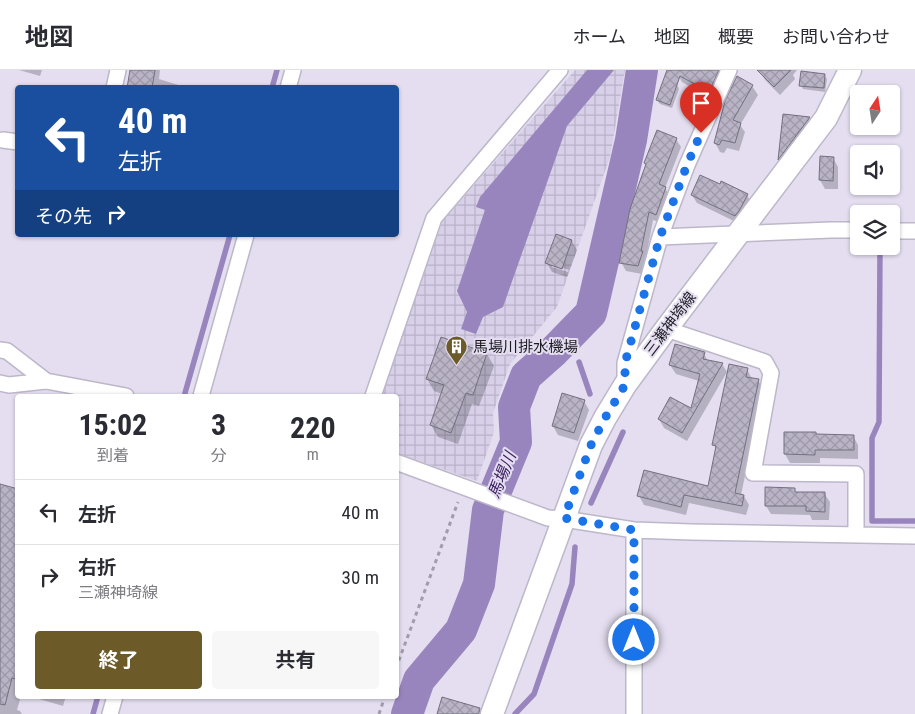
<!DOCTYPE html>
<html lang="ja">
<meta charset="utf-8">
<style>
body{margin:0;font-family:"Roboto Condensed","Noto Sans JP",sans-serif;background:#f7f7f7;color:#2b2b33;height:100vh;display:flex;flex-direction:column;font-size:19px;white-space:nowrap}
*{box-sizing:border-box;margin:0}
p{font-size:16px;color:#7c7c81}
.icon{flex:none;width:28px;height:28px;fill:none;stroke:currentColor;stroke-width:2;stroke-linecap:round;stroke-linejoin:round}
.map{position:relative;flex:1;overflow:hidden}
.details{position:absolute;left:15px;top:324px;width:384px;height:305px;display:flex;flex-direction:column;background:#fff;border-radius:5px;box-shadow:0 1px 4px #0004}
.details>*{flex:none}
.hud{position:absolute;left:15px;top:15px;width:384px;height:152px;border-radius:5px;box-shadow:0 1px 4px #0004;background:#1a4fa0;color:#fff;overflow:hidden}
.needle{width:32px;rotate:12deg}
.controls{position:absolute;left:850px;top:15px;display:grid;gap:10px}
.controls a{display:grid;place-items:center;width:50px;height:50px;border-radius:5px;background:#fff;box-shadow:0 1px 4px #0004;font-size:25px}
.pin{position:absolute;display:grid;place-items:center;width:42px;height:42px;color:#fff;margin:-51px -21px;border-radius:50% 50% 50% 0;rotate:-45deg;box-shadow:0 0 5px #0007}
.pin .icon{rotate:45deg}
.me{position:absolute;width:55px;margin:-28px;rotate:0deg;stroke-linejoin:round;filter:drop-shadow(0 0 4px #0008)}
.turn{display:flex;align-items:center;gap:18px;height:105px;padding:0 20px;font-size:22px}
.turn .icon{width:65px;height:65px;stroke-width:2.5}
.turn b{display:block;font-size:35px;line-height:42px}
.then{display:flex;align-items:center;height:48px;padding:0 20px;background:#0003;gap:10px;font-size:19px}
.eta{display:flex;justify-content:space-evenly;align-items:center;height:85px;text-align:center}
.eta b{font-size:30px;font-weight:700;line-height:35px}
.primary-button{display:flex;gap:10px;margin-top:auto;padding:10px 20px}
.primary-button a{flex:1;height:58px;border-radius:5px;background:#6c5a28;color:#fff;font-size:20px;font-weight:700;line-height:58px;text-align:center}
.primary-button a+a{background:#f7f7f7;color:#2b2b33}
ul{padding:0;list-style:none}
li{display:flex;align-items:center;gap:15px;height:65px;padding:0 20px;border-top:1px solid #e1e1e2}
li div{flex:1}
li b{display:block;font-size:19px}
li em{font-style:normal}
header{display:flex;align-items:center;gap:30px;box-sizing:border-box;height:70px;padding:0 25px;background:#fff;border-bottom:1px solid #e1e1e2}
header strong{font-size:24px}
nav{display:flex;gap:28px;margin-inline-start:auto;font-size:18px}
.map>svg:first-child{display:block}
</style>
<header>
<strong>地図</strong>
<nav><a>ホーム</a><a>地図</a><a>概要</a><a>お問い合わせ</a></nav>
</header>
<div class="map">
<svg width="915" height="644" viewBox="0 0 915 644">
<defs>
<pattern id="industrial-grid" width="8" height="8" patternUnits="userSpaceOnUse" patternTransform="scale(1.25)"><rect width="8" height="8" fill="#d8d0e9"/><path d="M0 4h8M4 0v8" fill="none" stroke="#b9b2c8"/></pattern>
<pattern id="building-cross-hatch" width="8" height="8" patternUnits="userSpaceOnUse" patternTransform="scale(1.25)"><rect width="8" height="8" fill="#b9b3c5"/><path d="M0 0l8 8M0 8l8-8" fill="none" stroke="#9e99a9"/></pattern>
</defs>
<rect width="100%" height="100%" fill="#e4def0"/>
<path fill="url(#industrial-grid)" d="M575,0h50l-15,87 -53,150 -47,57 -17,49 1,19 -17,49 -81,-28v-57h-15l61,-174z"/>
<path fill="#9985bd" d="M587,0h27l-47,56 -64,181 -20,10 -7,17 -15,-5 6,-17 -10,-21 28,-81 -9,-3 4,-10z"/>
<path fill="#0003" fill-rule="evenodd" d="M19,0h23l-2,6z
M131,0h29l-1,9 29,9h-59z
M679,0h42l-7,30 -32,-18 -5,-9z
M761,0h36l-4,5 2,4 -15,16 -15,-15 -5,-9z
M824,5l3,4 -2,13 -22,-3 -2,-4z
M737,8l15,8 6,9 -18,30 5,7 -6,19 -12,-3 -3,5 -4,-1 -5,-9z
M677,14l2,5 -7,19 -12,-4 -3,-4z
M784,46l25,2 5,9 -30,40 -5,-8z
M676,69l5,8 -16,41 5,8 -9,27 -8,-3 -7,38 1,3 -5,13 -16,-3 -5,-9z
M833,88l5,9v22h-13l-5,-9z
M692,125h55l5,9 -12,20 -43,-21z
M572,171l5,9 -10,27 -15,-5 -5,-9zM552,194l17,6 -1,2 -16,-5z
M487,284l7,12 -15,40 -7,-2 -14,40 -20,-7 -7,-12 11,-31 -8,-3 -7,-12z
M704,284l4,7 14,3 5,8 -40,69 -23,-13 -5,-9 33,-9 7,-29 -23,-7 -6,-9z
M747,299l5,10 6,1 5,9 -22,106 3,1 5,9 -3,10 -57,-12 -3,12 -42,-10 -5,-9 70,-9 8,-37 -3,-5z
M584,331l5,9 -11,31 -20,-6 -5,-9z
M786,363l67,3 5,9v14l-38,-1v5h-30l-5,-9z
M0,416l18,5v205h3l-4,14 3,1 2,3h-22z
M794,419l3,4h27l6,9 -1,18h-17l-2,-5 -39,-1 -5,-8z
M29,626h37l-3,10z"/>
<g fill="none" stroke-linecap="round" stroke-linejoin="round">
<path stroke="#9985bd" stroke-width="5.5" d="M272,18l5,-18
M880,176l-1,176 -7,16v83h43
M569,266l5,14
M579,292l11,32
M185,323l45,-158
M591,433l32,-71
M93,644l5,-18
M515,644l19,-20 38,-110 3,-37"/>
<path stroke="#9985bd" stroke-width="32" d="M407,644l12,-34 42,-50 18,-46 9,-74 28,-68 -2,-35 12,-31 27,-24 38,-39 40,-173 11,-70"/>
</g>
<path fill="url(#building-cross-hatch)" stroke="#757080" d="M130,0h25l-3,18h-25z
M667,0h52l-10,22 -29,-16 -10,29 -14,-5z
M757,0h34l-17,17z
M801,1l24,3 -1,14 -25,-2z
M737,6l16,9 -20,35 8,3 -6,20 -13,-3 -3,5 -5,-2 11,-42z
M783,44l27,3 -32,43z
M657,60l20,8 -18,46 7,3 -10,28 -7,-3 -8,39h2l-5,15 -19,-3 11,-54 16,-45 -2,-1z
M820,86l14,1 -1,24 -14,-1z
M700,105l20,9 1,-3 27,13 -9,17 -4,5 -44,-21z
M556,164l16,6 -10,29 -17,-6z
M441,267l46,16 -14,42 -7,-2 -15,40 -21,-8 14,-40 -18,-6z
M675,274l30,8 -2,7 20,4 -41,70 -24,-14 12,-22 21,11 9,-34 -31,-9z
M729,294l19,4 -2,9 13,2 -24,114 9,2 -2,11 -58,-11 -3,12 -44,-11 7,-26 64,16 8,-40 -4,-1z
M562,323l23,7 -11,33 -22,-7z
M784,362h32v2l38,1v15h-39v5l-31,-1z
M0,414l18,5v191l-6,-2 -7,27 -5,-1z
M765,417l30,1v4h30v20l-19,-1v-5h-41z
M442,627l38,11 -1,6h-42z"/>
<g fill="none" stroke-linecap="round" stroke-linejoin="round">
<defs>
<path id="street" d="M114,18l4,-18
M288,18l5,-18
M3,70l15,2
M891,161h24
M660,167l171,-7h28
M666,259l99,33 6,11 -18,100 103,1v61
M0,280l7,1 39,30
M0,313l9,2 37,-4 80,15
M625,315v-22l35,-126 27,-72 42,-95
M201,326l45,-161
M373,326l61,-178 126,-148
M396,392l152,56 16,1 70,11 57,2 224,4
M634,460v184
M110,644l5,-18"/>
<path id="primary" d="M492,644l99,-269 14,-27 20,-33 41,-56 160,-211 24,-48"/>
</defs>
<use href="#street" stroke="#bdb7c9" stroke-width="18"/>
<use href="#primary" stroke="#bdb7c9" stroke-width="25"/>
<path stroke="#a09caa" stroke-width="3" stroke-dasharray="4 4" stroke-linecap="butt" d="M396,598l62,-166
M379,644l6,-18"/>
<use href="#street" stroke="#fff" stroke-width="15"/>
<use href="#primary" stroke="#fff" stroke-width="22"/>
</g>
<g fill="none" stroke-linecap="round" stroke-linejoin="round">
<path stroke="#1a73e8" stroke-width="9" stroke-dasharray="0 16.2" d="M634,570v-110l-70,-12 27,-73 14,-27 20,-33v-22l35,-126 27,-72 14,-32"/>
</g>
<defs>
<symbol id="building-pin" viewBox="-11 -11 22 30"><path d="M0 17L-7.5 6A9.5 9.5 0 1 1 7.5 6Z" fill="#6c5a28" stroke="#e4def0"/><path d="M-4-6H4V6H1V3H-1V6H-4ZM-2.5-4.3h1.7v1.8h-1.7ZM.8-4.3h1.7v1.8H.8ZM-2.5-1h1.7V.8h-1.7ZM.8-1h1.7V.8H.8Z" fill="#fff"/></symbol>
</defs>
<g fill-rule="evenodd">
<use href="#building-pin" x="444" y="264" width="25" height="34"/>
</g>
<g text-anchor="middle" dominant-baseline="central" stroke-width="4" stroke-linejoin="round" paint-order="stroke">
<g font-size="15" fill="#1c1a21" stroke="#e4def0">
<text transform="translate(670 254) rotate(-53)">三瀬神埼線</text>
</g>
<g font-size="15" fill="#1c1a21" stroke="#e4def0" text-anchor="start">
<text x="473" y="277">馬場川排水機場</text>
</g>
<g font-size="16" font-style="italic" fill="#391b5e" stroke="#e4def0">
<text transform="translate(502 405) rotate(-68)">馬場川</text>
</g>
</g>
</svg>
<div class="controls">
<a><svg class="needle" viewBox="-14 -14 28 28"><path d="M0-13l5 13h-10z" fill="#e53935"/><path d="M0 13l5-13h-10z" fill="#7c7c81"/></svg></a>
<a><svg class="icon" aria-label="sound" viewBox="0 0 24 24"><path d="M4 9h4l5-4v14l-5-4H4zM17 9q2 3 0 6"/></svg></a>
<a><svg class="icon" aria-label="layers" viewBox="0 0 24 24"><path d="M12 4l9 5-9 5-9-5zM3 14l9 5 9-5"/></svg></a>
</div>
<div class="pin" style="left:701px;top:63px;background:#d93025"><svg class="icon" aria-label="arrive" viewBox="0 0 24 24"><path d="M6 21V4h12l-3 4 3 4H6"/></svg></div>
<svg class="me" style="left:634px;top:570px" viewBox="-20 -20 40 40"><circle r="17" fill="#1a73e8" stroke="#fff" stroke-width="3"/><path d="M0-11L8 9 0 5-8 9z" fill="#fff"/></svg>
<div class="hud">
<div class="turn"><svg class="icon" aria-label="left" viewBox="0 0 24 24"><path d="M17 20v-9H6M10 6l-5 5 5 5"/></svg><div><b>40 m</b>左折</div></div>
<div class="then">その先<svg class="icon" aria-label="right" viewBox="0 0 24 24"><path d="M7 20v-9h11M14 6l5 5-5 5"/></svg></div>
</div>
<section class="details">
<div class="eta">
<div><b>15:02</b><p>到着</p></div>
<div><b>3</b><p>分</p></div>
<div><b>220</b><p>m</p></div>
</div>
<ul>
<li><svg class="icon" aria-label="left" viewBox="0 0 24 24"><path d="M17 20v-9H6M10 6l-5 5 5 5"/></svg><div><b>左折</b></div><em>40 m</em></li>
<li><svg class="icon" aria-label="right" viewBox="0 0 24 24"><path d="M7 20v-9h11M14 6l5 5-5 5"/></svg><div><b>右折</b><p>三瀬神埼線</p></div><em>30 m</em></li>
</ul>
<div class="primary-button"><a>終了</a><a>共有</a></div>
</section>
</div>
